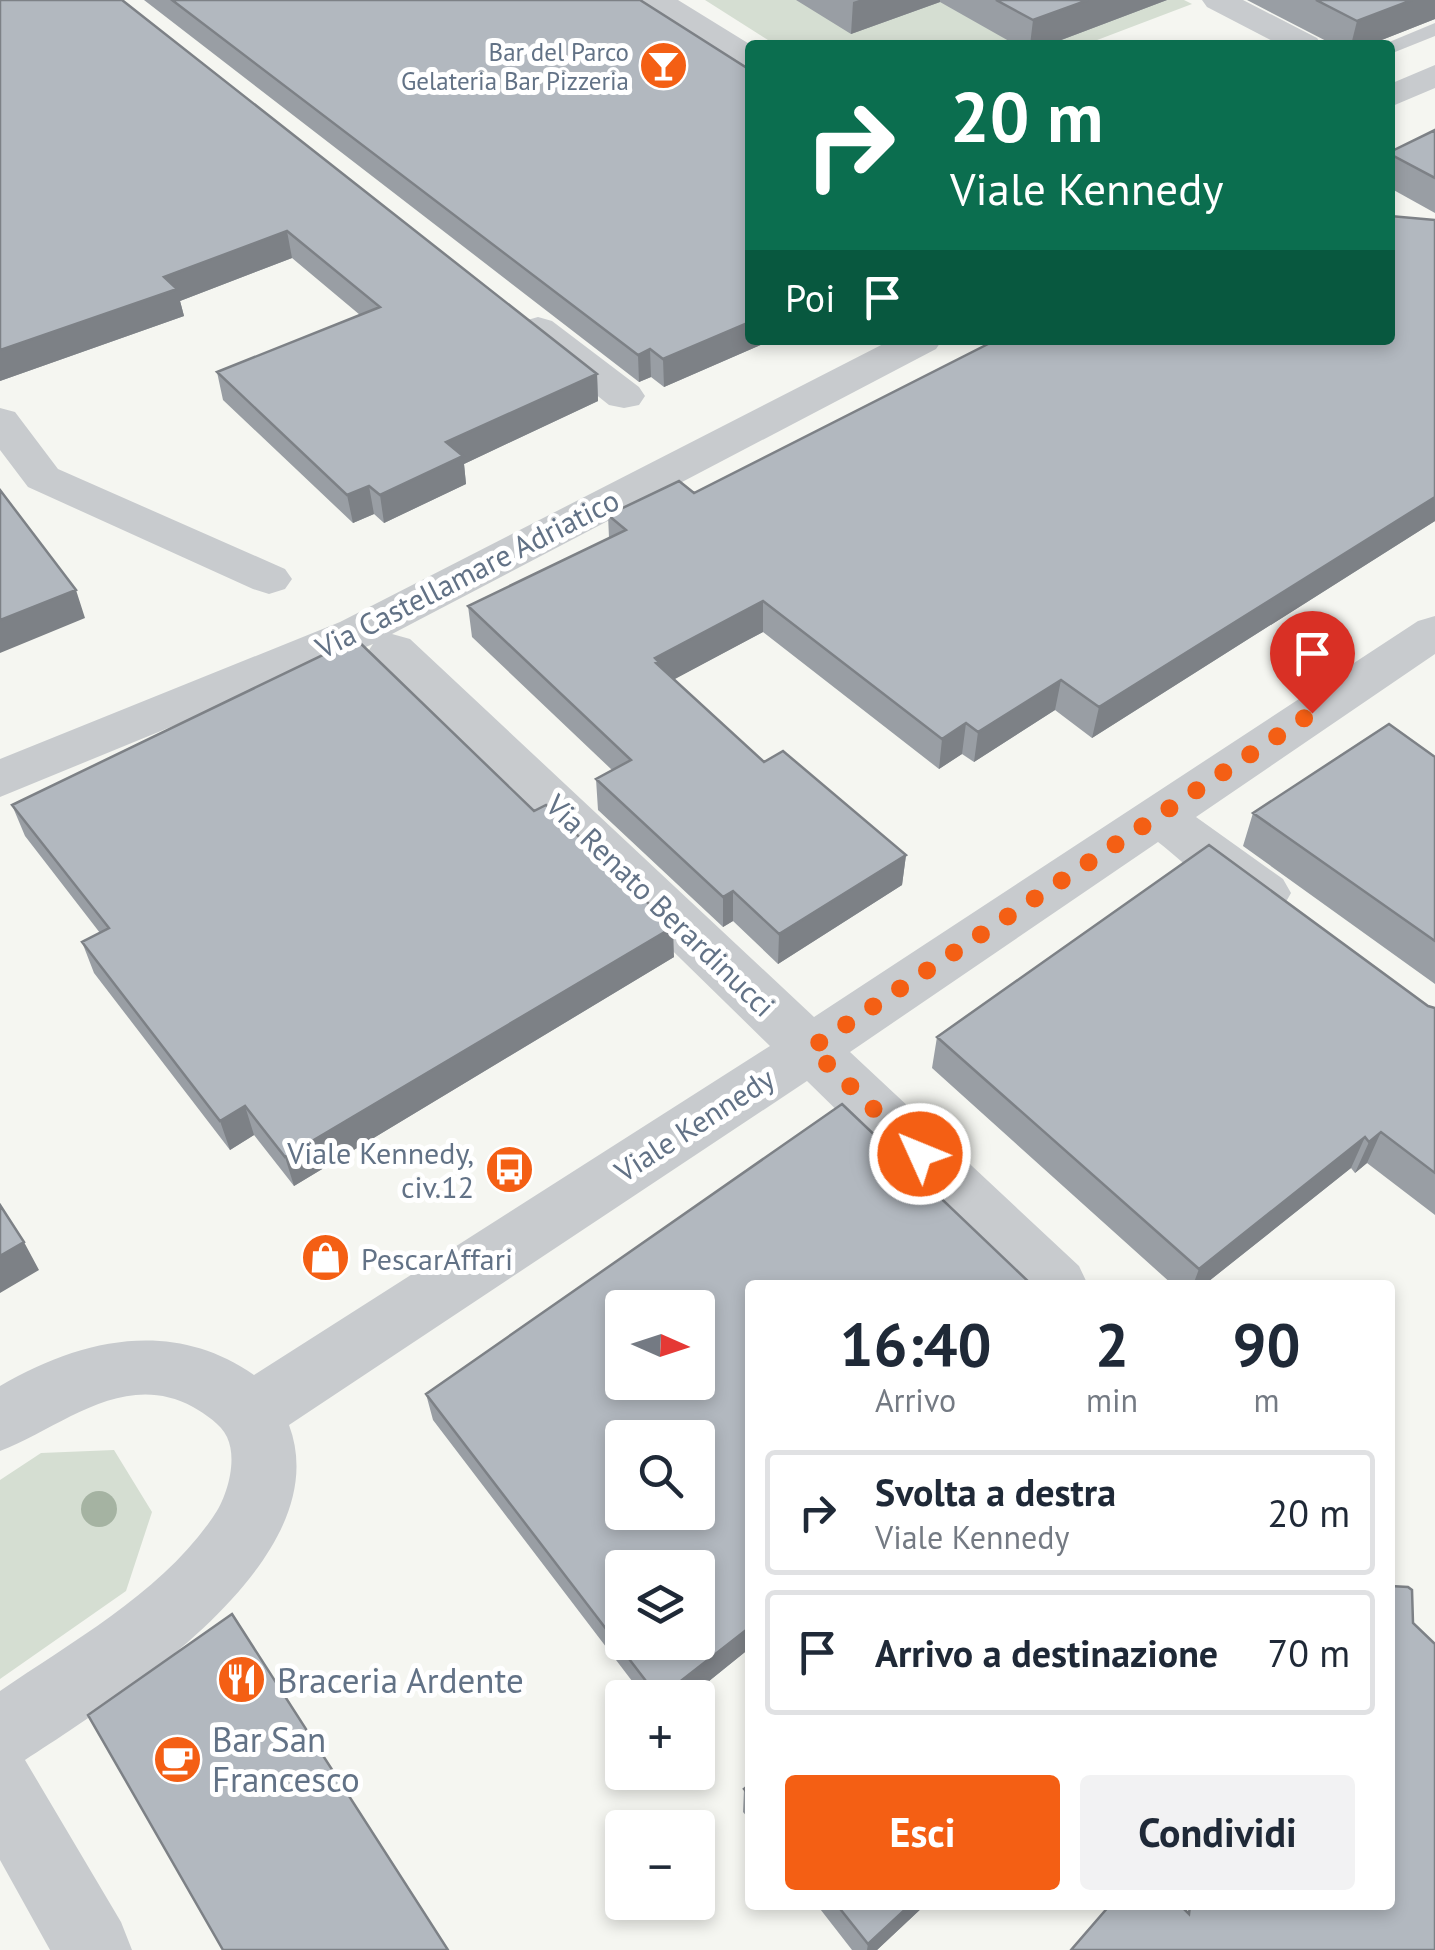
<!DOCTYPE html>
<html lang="it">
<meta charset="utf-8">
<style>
body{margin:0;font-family:"PT Sans",sans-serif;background:#f2f2f3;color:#1f2937;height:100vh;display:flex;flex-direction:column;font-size:38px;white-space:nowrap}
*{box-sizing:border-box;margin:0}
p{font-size:32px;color:#747a83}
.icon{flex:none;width:55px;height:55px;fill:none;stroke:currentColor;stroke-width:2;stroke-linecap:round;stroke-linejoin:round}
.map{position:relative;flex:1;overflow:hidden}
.sheet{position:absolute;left:745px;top:1280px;width:650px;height:630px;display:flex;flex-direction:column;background:#fff;border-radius:10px;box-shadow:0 5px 15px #0003}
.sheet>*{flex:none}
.top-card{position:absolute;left:745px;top:40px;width:650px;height:305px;border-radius:10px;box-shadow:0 5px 15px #0003;background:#0b6e4f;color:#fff;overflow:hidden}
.needle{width:65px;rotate:93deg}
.controls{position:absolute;left:605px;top:1290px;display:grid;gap:20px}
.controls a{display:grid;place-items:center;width:110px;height:110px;border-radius:10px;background:#fff;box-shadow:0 5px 15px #0003;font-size:50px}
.pin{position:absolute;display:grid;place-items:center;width:85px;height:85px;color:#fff;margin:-102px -42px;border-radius:50% 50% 50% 0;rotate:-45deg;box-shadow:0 0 10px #0007}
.pin .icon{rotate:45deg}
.me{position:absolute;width:110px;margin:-55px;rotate:314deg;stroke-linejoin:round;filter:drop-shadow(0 0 8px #0008)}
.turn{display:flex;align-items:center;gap:35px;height:210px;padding:0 40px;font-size:45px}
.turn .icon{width:130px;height:130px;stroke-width:2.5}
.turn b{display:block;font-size:70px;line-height:85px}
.then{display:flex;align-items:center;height:95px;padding:0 40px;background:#0003;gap:20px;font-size:38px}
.eta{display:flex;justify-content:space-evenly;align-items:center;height:170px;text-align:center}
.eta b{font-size:60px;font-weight:800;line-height:70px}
.button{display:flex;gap:20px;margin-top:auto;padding:20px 40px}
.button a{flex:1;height:115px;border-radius:10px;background:#f45f14;color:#fff;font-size:40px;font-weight:800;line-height:115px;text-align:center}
.button a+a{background:#f2f2f3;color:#1f2937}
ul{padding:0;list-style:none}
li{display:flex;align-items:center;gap:30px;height:125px;margin:0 20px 15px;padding:0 20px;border:5px solid #e0e1e3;border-radius:10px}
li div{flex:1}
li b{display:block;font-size:38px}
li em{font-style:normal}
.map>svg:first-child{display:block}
</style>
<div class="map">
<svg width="1435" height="1950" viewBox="0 0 1435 1950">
<rect width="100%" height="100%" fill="#f5f6f1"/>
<path fill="#d5ded2" d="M705,0h479l8,4 -108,41h-308z
M114,1450l38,62 -26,79 -126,88v-199l41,-27z"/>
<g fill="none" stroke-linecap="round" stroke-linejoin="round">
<path fill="#c8cbce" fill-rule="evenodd" d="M1435,23v13l-45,18v-9h-8z"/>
<path fill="#c8cbce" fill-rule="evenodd" d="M639,0h39l73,45 -1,24 -12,-3 -94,-59z
M1202,0h41l74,38 5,7h-42l-73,-38z
M1435,65v23l-45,19v-23z
M538,317l14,4 87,66 6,9 -6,9 -15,3 -15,-3 -85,-68 -6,-8 6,-8z
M891,340h51l-6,9 -544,285 18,5 404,378 604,-396 17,-5v38l-239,163 87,62 8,14 -8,14c-44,14 -91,-39 -125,-65l-308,210 229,214 9,19h-73l-208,-204 -518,344c51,136 -171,274 -264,335l96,162 11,28h-82l-50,-90v-169c73,-50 162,-99 213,-174 14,-19 25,-57 14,-80 -6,-13 -22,-23 -34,-30 -70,-38 -132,21 -193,44v-65c81,-47 172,-68 254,-11l516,-329 -394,-385 -7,-11 4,-6 -373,153v-38l340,-137z
M0,408l15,4 43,57 227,100 7,10 -7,10 -16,5 -16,-5 -225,-102 -28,-37z"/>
</g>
<circle fill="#a5b3a2" cx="99" cy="1509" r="18"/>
<path fill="#999ea4" d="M0,0l597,374 1,27 -134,63 2,20 -82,39 -10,-9 -21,9 -130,-123 -6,-28 143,-57 -68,-57 -112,43 4,15 -184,65z
M144,0h496l125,343 -101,44 -13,-10 -12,5z
M796,0h371l-119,45h-32l-76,-43 -89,32z
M1247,0h188v19l-66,26h-35z
M1435,130v83l-45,-25v-36z
M1435,220v301l-343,217 -37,-28 -81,52 -12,-8 -23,15 -176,-137 -89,47 90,83 142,93 -4,30 -124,79 -45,-43 -10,6 -125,-117 -2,-31 16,-9 -140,-133 -4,-31 141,-68 -1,-23 86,-22z
M1435,757v227l-192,-138 10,-33z
M12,805l662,152 -380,229 -40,-51 -24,15 -136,-177 -12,-31 18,-9 -75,-97z
M1428,1006l7,2v207l-68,-52 -12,10 -4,-5 -147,117h-31l-241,-217 5,-31z
M750,1285v363l-62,50h-43l-212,-278 -7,-26z
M744,1789l6,7v24l-7,-8z
M817,1905h108l-48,45h-25z"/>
<path fill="#7d8186" d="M859,0h81v2l-89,32 2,-32z
M1088,0h79l-119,45h-18l3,-25z
M1412,0h23v19l-66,26h-18l6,-24z
M287,231l5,27 -112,43 4,15 -184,65v-31l164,-73z
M750,304v36h15v3l-101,44 -1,-28z
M650,349l1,28 -12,5 -1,-27z
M597,374l1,27 -134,63 2,20 -82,39 -4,-28 66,-53z
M369,486l5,28 -21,9 -6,-28z
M1435,497v24l-343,217 7,-31z
M76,590l9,28 -85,35v-33z
M763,601v31l-103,55 -5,-29z
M1061,680l-6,30 -81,52 4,-30z
M966,723l-4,31 -23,15 3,-30z
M906,855l-4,30 -124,79 1,-30z
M733,891v30l-10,6v-30z
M673,927l1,30 -380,229 -9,-29z
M245,1106l9,29 -24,15 -10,-29z
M1381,1132l-14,31 -12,10 14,-31z
M1365,1137l-14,31 -147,117h-11l6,-16z
M24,1242l15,28 -39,23v-37z
M750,1627v21l-62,50h-27z
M910,1905h15l-48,45h-10l1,-6z"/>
<path fill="#b2b8bf" stroke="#7d8186" stroke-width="2.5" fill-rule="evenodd" d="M0,0h122l475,374 -151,68 17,14 -83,39 -11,-9 -22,9 -130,-123 163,-65 -93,-76 -123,46 13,12 -177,61z
M172,0h468l110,70v252l-87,37 -13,-10 -12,6z
M996,0h92l-55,20z
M1316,0h96l-55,21z
M1435,130v48l-45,-24v-2z
M1390,216l45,4v277l-336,210 -38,-27 -83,52 -12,-9 -24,16 -179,-138 -108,57 4,4 -3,1 108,99 19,-11 123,104 -127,79 -46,-43 -10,6 -127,-118 35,-19 -163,-154 158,-76 -18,-15 71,-34 15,12 302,-153h394z
M0,490l76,100 -76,30z
M356,639l178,172 12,-6 127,122 -388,230 -40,-51 -25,15 -138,-179 27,-14 -97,-123z
M1389,724l46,33v184l-182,-128z
M1209,845l219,161 7,2v165l-54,-41 -12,10 -4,-5 -166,132 -262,-232z
M842,1104l190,181h-282v342l-91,71 -233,-304zM622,1308h76v74h-76zM622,1438h76v74h-76zM622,1568h76v74h-76z
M0,1205l24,37 -24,14z
M1390,1586l18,1 4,3 1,33 22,21v306h-364l39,-45h70l9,9 1,-9h200z
M232,1614l216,336h-225l-135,-235z
M750,1784v12l-6,-7z
M837,1905h73l-42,39z"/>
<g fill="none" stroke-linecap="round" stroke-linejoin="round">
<path stroke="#f45f14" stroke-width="18" stroke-dasharray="0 32.4" d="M920,1154l-109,-106 501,-335"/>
</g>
<defs>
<symbol id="bar-disc" viewBox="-11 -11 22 22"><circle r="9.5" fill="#f45f14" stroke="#fff"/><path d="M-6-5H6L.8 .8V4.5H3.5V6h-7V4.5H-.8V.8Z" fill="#fff"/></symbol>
<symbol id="bus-disc" viewBox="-11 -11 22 22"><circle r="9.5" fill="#f45f14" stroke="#fff"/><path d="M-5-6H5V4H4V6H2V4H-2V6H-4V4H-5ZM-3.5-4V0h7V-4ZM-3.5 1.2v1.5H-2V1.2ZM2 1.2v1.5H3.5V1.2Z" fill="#fff"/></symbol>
<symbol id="shop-disc" viewBox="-11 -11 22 22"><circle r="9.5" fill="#f45f14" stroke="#fff"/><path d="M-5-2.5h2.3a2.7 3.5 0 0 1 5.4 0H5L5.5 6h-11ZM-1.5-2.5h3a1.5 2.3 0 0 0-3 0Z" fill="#fff"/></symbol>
<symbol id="restaurant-disc" viewBox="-11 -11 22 22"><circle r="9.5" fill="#f45f14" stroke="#fff"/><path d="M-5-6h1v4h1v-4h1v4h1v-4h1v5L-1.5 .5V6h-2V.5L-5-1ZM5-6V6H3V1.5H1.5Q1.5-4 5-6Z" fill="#fff"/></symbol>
<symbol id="cafe-disc" viewBox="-11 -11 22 22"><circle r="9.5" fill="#f45f14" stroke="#fff"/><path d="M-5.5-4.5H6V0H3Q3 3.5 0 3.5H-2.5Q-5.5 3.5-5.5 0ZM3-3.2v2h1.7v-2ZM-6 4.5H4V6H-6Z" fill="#fff"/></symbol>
</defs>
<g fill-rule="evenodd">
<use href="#bar-disc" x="636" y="38" width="55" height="55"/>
<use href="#bus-disc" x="482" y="1142" width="55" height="55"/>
<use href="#shop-disc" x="298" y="1230" width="55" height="55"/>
<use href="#restaurant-disc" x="214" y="1652" width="55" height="55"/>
<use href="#cafe-disc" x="150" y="1732" width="55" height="55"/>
</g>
<g text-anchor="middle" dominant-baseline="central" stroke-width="10" stroke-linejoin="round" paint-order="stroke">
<g font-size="25" fill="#627286" stroke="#fff" text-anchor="end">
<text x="629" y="52">Bar del Parco<tspan x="629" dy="29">Gelateria Bar Pizzeria</tspan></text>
</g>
<g font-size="30" fill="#627286" stroke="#fff">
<text transform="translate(467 573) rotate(-27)">Via Castellamare Adriatico</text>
<text transform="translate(661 905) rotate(44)">Via Renato Berardinucci</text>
<text transform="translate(694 1124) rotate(-33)">Viale Kennedy</text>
</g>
<g font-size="30" fill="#627286" stroke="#fff" text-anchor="end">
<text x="474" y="1152">Viale Kennedy,<tspan x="474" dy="34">civ.12</tspan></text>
<text x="361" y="1258" text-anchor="start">PescarAffari</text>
</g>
<g font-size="35" fill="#627286" stroke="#fff" text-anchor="start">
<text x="277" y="1680">Braceria Ardente</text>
<text x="212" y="1739">Bar San<tspan x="212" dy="40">Francesco</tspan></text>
</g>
</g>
</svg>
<div class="controls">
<a><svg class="needle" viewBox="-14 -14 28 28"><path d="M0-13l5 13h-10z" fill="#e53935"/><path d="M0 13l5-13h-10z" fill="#747a83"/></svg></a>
<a><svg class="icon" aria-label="search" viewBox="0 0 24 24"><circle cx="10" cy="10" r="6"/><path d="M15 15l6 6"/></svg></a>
<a><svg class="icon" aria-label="layers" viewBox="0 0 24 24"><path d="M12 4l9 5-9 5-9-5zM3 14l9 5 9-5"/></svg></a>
<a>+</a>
<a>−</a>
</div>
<div class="pin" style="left:1312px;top:713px;background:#d93025"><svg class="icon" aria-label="arrive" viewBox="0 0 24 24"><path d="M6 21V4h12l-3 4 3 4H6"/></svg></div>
<svg class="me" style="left:920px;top:1154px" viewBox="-20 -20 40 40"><circle r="17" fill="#f45f14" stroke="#fff" stroke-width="3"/><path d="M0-11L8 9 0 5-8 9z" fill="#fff"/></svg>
<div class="top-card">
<div class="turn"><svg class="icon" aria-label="right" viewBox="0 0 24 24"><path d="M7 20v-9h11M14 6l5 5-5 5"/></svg><div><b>20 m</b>Viale Kennedy</div></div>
<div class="then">Poi<svg class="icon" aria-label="arrive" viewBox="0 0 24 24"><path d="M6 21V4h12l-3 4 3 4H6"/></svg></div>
</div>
<section class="sheet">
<div class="eta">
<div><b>16:40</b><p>Arrivo</p></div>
<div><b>2</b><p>min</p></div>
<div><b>90</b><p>m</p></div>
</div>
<ul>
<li><svg class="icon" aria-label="right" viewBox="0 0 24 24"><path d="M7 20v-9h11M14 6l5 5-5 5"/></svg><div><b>Svolta a destra</b><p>Viale Kennedy</p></div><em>20 m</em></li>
<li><svg class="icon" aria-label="arrive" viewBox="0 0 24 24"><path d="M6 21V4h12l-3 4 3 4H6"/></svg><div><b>Arrivo a destinazione</b></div><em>70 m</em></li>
</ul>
<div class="button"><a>Esci</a><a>Condividi</a></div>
</section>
</div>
